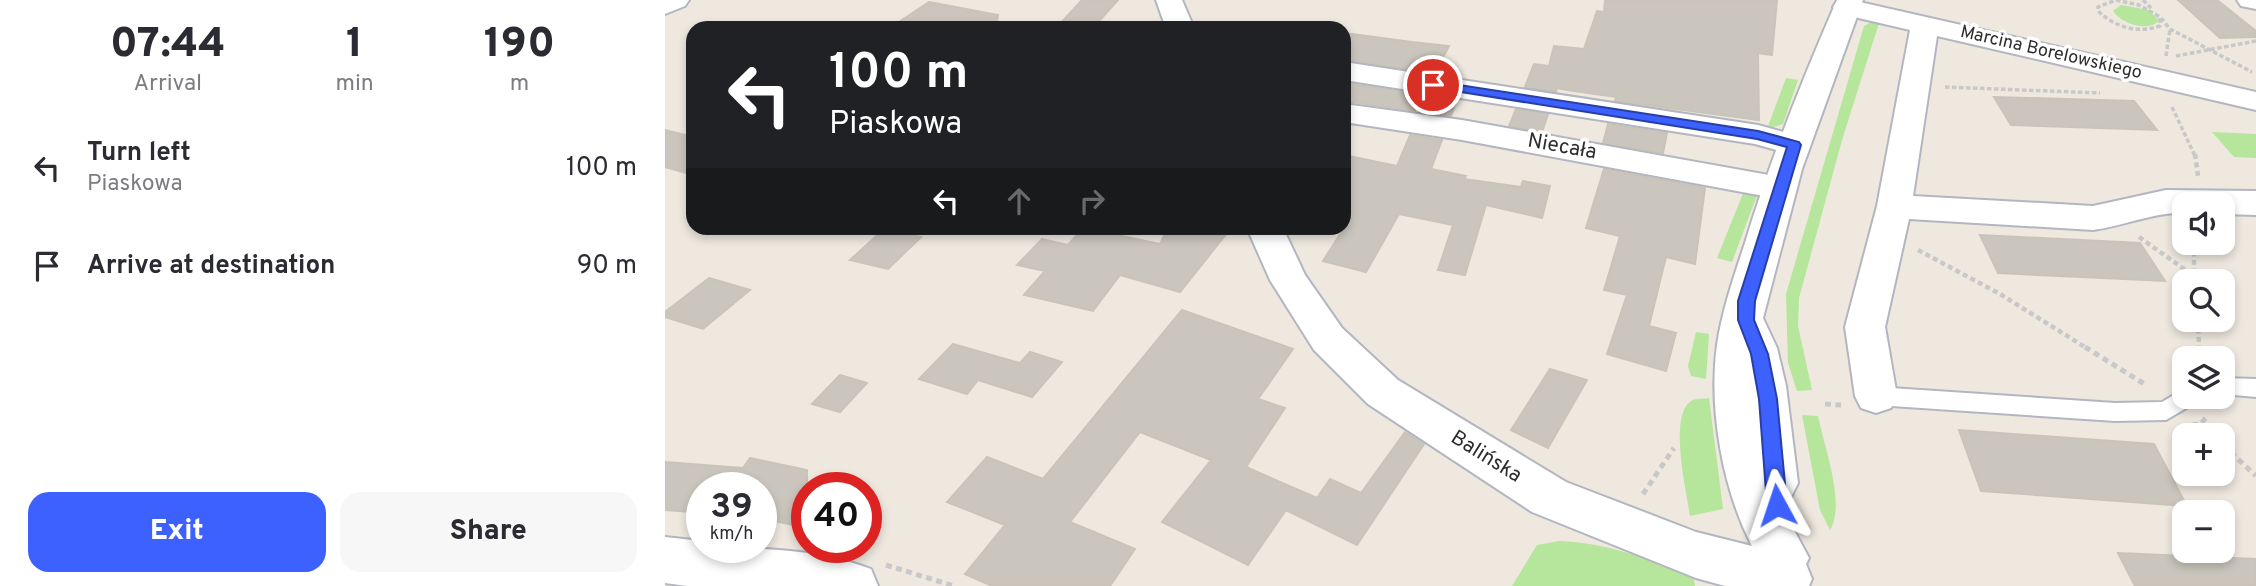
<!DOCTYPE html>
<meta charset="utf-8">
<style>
body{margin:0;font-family:Overpass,sans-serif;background:#f7f7f7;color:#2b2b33;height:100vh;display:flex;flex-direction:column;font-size:26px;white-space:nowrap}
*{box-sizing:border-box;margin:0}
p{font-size:23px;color:#7c7c81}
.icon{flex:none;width:38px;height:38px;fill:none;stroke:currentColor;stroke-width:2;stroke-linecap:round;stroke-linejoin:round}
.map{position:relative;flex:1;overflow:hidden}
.drawer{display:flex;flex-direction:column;background:#fff;width:665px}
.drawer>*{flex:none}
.guide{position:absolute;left:21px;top:21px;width:665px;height:214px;border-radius:21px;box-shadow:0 4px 10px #0003;background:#202124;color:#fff;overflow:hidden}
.fabs{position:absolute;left:1507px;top:192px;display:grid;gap:14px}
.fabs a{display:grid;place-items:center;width:63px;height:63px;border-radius:14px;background:#fff;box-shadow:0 4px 10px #0003;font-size:35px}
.speed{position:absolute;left:21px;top:472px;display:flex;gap:14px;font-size:35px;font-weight:700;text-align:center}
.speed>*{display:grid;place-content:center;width:91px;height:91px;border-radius:50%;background:#fff;box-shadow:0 4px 10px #0003;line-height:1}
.speed small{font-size:18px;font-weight:400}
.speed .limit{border:10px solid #d22;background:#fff;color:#111}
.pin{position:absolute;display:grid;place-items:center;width:60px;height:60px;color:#fff;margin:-30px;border:4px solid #fff;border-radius:50%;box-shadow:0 2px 7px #0007}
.me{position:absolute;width:77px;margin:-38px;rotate:355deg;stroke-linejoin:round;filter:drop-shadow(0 0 5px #0008)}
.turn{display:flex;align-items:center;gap:24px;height:147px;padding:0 28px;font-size:32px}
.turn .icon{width:91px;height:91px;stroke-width:2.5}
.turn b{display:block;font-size:49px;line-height:60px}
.lanes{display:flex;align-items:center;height:66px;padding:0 28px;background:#0003;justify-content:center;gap:35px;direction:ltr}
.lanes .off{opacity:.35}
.eta{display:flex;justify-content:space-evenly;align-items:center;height:119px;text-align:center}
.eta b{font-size:42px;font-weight:800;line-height:49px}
.primary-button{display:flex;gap:14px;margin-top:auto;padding:14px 28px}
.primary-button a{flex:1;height:80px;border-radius:21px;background:#3c61ff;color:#fff;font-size:28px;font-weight:800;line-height:80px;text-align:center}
.primary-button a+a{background:#f7f7f7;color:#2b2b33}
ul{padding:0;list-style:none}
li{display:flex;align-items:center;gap:21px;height:98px;padding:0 28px}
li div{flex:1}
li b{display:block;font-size:26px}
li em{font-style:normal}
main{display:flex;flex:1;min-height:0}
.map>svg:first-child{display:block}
</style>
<main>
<section class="drawer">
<div class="eta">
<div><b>07:44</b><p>Arrival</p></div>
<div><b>1</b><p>min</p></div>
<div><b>190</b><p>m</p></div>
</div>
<ul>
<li><svg class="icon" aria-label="left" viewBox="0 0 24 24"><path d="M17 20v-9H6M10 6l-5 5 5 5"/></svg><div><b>Turn left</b><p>Piaskowa</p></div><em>100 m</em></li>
<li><svg class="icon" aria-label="arrive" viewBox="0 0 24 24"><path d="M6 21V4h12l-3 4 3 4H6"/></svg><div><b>Arrive at destination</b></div><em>90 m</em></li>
</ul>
<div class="primary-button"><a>Exit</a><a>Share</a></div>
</section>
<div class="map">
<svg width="1591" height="586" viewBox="0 0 1591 586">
<rect width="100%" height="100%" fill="#eee8df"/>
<path fill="#b5e69b" d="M1456,5l28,5 10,11c-12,11 -37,3 -46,-10z
M1205,23h9l-37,117 -43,158 -1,28 14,64 -15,1 -9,-28 -2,-69 78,-268z
M1121,78l12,2 -15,44 -16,5z
M1547,132l44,2v24l-22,-1z
M1081,186l13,4 -27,72 -15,-4z
M1031,332l13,2 -3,45 -15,-3 -3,-10z
M1044,398l14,111 -33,7c-3,-23 -23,-104 3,-116 4,-2 12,-1 16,-2z
M1137,415l16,1c6,30 28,88 12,114l-10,-20z
M894,541c47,1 90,19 134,34l2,11h-183l25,-41z"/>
<path fill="#cac6bd" stroke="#cac4b8" stroke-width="2" d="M417,0h36l-25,28h-37z
M940,0h172l-5,55 -14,-2 1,67 -144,-19 1,-4 -49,-7 -10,-2 -1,4 -31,-5 9,-23 15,2 5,-20 30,3 13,-38 7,1z
M1513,0h39l39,31v6l-36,1z
M264,2l69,13 -2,13h-106z
M679,33l68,9 37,4 -14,27 -91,-13z
M679,83l80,12 -9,16 -71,-10z
M761,97l30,5 -5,14 -31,-4z
M1329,97l140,4 23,29 -146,-5z
M851,109l32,5 -6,18 -33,-6z
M943,124l59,9 -4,20 -60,-10z
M0,130l28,7v38l-28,-8z
M745,135l32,5 -11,29 35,7 -2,3 57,8 2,-6 27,5 -8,32 -56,-13 -21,70 -27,-5 15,-45 -54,-11 -33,58 -43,-11 21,-33v-73l53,11z
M939,169l101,19 -10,76 -29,-7 -17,69 27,7 -10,38 -59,-17 20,-59 -23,-5 16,-54 -34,-8z
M418,228l77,16 8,-16h63l-51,64 -60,-17 -27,36 -69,-16 21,-24 -28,-6 25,-26 26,6z
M219,229l37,8 -33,32 -38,-9z
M1315,235l160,8 25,38 -167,-8z
M44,278l41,12 -47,39 -38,-12v-5z
M517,310l111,39 -35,50 27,9 -39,59 71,31 13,-19 31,14 44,-61 19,12 -67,101 -71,-35 -38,55 -86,-43 49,-62 -71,-28 -70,90 65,27 -25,37h-118l-27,-12 40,-49 -58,-23 40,-45 56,22z
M288,344l67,19 10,-11 32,10 -30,35 -54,-17 -11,14 -48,-15z
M885,369l37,11 -39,68 -37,-18z
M175,375l27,8 -27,29 -28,-8z
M1294,430l195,14 33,62 -206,-15z
M85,458l57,12v58l-46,-10v-30h-59v25l-37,-3v-48l78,6z
M1453,553l138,6v27h-121z"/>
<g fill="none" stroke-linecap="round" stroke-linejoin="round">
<defs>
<path id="lane" d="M1558,378l33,1v18l-33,-3z
M1211,387l239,16 47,-1 22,-13v8h14l-3,6 -29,17 -51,1 -239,-16 -8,-3 -3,-6 3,-6z"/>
<path id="street" d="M1186,0l405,92v18l-319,-74 -24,160 180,10 73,-16 90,1v24l-33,-1v-9h-39v8c-31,-1 -60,13 -91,17l-184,-11 -24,108 12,69 -6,12 -15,5 -15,-5 -6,-12 -10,-69 32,-121 33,-176 -73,-17 -4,-6 4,-6z
M1572,0h19v9l-15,-3z
M679,62l414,63 47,13 5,7 -5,7 -11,3 -39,-11 -411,-64z
M679,104l118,16 318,57 12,3 5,8 -5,8 -12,3 -318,-59 -118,-18z"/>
<path id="secondary" d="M0,0h24l-4,6 -20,8z
M491,0h26l12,28h-28z
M1172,0h26l-61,169 -39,149 14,30 9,38 12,97 -7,14 -12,5 30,56 -3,6 6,15 -3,7h-84l-29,-8 -164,-66 -164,-108 -54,-54 -44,-70 -23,-52h36l22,47 37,53 56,52 168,102 130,50 56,14c-29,-56 -44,-137 -35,-201 5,-34 17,-69 28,-102 25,-83 57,-163 92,-243z
M0,537l37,4v7c56,0 116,0 169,21l7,17h-191l-22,-3z"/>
</defs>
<use href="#lane" stroke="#b3b6c0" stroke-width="4"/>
<use href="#street" stroke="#b3b6c0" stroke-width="4"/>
<use href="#secondary" stroke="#b3b6c0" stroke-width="4"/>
<path stroke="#c8c8c8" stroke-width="3.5" stroke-dasharray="4.5 2.5" stroke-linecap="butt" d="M1451,0l23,5 21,12v9c-23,8 -45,1 -62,-15v-4z
M1478,0l9,9
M1496,18l9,11 82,43
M1501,56l4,-27
M1511,56l80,-15
M1280,87l155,6
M1507,107l23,49"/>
<path stroke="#c8c8c8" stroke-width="4.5" stroke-dasharray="5 3.5" stroke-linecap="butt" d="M1530,154l3,22
M1474,237l55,39
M1529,243v39
M1253,250l82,44 88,55
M1533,320l1,29"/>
<path stroke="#c8c8c8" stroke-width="5" stroke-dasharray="6 4.5" stroke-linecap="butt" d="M1420,347l61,38
M1534,347l1,12
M1160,404l16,1
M1536,424l12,12
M1527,425l9,-1 6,-8
M1558,445l33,31
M978,494l31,-46
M221,565l68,21"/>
<use href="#lane" fill="#fff" fill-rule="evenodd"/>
<use href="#street" fill="#fff" fill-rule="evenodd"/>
<use href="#secondary" fill="#fff" fill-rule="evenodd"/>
</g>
<path fill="#3c61ff" stroke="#273fa6" stroke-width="2" d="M768,81l325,50 41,11 2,3 -46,156 -1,19 14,34 9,45 10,106 -3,6 -7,3 -7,-3 -3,-6 -8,-106 -8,-45 -13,-34v-19l49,-154 -30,-8 -328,-52v-5z"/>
<g text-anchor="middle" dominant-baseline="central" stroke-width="7" stroke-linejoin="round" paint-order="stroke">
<g font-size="18" fill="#2d2d2d" stroke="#fff">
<text transform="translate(1386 53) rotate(13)">Marcina Borelowskiego</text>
</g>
<g font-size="21" fill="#2d2d2d" stroke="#fff">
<text transform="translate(897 147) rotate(10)">Niecała</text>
<text transform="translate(821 457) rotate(32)">Balińska</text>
</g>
</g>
</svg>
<div class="fabs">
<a><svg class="icon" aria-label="sound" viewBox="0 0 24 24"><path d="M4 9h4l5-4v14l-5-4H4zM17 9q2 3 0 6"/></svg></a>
<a><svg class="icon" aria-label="search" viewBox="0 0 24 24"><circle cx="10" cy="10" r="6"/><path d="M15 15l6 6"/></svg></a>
<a><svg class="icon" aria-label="layers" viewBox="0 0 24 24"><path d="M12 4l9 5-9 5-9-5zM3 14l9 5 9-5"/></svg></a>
<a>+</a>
<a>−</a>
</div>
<div class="speed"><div>39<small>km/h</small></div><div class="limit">40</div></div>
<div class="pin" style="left:768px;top:85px;background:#d93025"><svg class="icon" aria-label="arrive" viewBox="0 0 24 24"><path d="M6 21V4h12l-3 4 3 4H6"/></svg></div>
<svg class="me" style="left:1112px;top:505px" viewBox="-20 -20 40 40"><path d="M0-17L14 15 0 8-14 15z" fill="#3c61ff" stroke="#fff" stroke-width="4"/></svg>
<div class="guide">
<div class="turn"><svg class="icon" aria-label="left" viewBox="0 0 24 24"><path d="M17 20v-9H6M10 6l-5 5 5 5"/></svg><div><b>100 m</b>Piaskowa</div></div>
<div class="lanes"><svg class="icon" aria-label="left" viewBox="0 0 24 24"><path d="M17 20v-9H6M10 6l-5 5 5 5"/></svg><svg class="icon off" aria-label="ahead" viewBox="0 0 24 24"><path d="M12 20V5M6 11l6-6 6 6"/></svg><svg class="icon off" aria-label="right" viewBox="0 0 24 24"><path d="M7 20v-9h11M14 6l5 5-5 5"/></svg></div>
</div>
</div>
</main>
